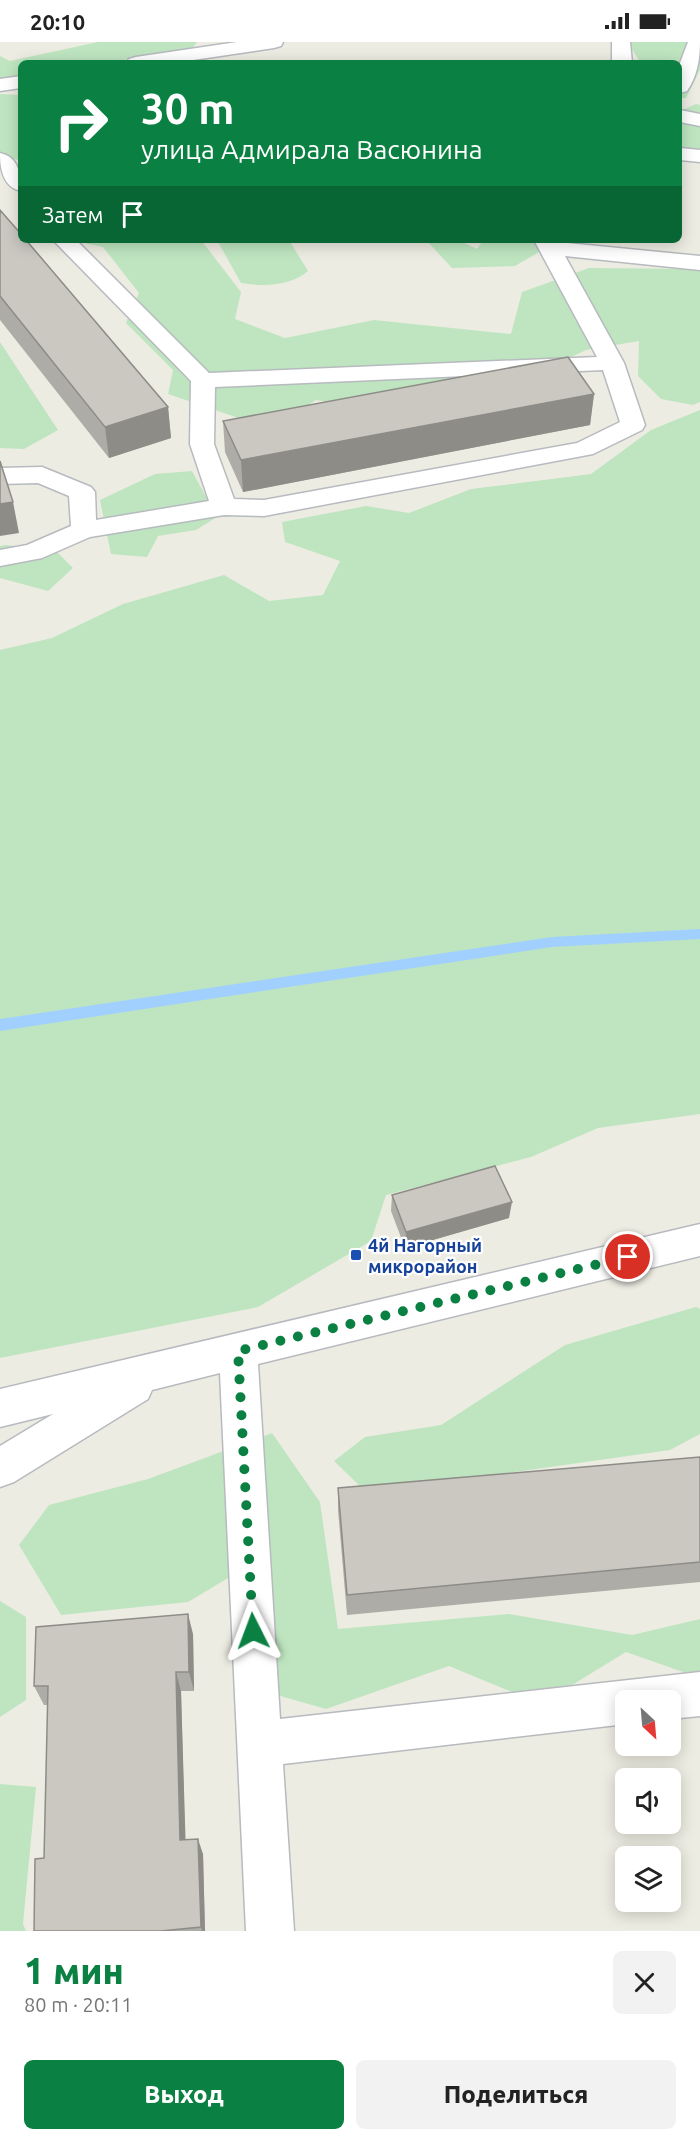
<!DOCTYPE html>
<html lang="ru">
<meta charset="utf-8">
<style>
body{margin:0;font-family:Ubuntu,sans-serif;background:#f2f2f2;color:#222;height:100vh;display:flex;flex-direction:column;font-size:22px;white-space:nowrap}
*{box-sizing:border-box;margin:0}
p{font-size:20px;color:#767676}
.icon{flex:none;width:33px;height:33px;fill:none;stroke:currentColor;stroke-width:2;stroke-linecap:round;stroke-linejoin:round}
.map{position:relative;height:1889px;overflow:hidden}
.panel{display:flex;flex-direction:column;background:#fff;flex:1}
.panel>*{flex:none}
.top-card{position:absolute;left:18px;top:18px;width:664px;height:183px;border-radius:9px;box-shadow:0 3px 15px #0003;background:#0b8043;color:#fff;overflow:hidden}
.needle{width:39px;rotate:154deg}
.fabs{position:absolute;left:615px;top:1648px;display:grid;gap:12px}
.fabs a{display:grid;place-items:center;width:66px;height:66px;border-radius:9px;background:#fff;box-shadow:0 3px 15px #0003;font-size:30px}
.pin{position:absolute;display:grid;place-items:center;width:51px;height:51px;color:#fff;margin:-26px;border:3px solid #fff;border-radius:50%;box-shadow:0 2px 6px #0007}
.me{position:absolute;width:66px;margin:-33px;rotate:357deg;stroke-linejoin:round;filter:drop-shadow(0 0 4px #0008)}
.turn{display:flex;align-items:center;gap:21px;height:126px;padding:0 24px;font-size:27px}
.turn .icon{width:78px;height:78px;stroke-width:2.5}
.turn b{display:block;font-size:42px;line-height:51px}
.then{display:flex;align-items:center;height:57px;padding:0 24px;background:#0003;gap:12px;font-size:22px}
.round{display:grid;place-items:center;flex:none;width:63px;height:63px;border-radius:9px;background:#f2f2f2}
.headline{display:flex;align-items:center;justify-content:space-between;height:102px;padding:0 24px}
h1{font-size:36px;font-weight:800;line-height:45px;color:#0b8043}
.primary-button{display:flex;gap:12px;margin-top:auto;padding:12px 24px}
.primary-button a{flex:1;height:69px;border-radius:9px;background:#0b8043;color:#fff;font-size:24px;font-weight:800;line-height:69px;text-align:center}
.primary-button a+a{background:#f2f2f2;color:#222}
.status{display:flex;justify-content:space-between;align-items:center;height:42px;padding:0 30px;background:#fff;direction:ltr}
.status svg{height:16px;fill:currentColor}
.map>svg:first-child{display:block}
</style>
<div class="status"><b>20:10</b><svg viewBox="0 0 49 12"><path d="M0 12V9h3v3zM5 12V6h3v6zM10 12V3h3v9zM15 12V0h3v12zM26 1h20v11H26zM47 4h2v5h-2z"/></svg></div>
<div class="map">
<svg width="700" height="1889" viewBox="0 0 700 1889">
<rect width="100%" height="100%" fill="#edece2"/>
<path fill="#bee5c0" d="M98,0h99l-5,7 -88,14h-83v13l-21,4v-24l10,5z
M627,0h73v28l-14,28h-6v-35h-39z
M0,52l21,1v65l-21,-2z
M696,62l4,1v47l-20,1v-42z
M70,198h131l40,52 -6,27 50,19 89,-18 137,14 11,-42 67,-24 111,1v133l-7,3 -32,-6 -23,-23 1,-35 -53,9 -83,39 -145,18 -42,-7 -45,29 -103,-35 5,-24 -47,-47 13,-30 -36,-46z
M217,198h72l19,31c-17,15 -45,16 -67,12z
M426,198h32l19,9 6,-9h57l-1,12 -24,14 -63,2z
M0,300l58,88 -34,19 -24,-1z
M700,368v704l-102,14 -67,29 -145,38 -15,46 -113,66 -258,51v-708l52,-12 71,-34 101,-29 45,26 54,-6 17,-34 -55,-19 -3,-20 84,-16 43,7 62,-24 120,-15 60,-44z
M192,429l25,46 -21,13 -38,6 -11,21 -36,-3 -11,-54 55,-26z
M6,503l49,5 18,18 -25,23 -48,-13v-32z
M696,1265l4,2v125l-30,16 -303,43 -33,-32 31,-24 76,-12 124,-80z
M272,1391l48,69 18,127 171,-15 123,21 68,-16v59l-74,-26 -85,52 -92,-38 -123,43 -91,-26 28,-126 -75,45 -127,13 -42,-70 30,-40 99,-26z
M0,1559l26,16v83l-26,17z
M0,1742l36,3 -13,137 3,7h-26z"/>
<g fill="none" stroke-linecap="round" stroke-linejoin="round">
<path fill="#a1d0ff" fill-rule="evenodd" d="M700,887v10l-148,8 -552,84v-12l552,-82z"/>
<defs>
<path id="minor" d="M237,0h46l-2,4 -7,2 -101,15h-47l3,-4 7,-2z
M612,0h18l2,21h-20z
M688,0h12c0,17 -3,35 -13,49l-7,2v-30z
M21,34v12l-21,3v-12z
M680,68l20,4v12l-20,-4z
M680,106l20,2v12l-20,-2z
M0,111c19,4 21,22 21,38 -18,-4 -21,-22 -21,-38z
M53,198h23l133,133 388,-16 -63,-117h22l1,2 143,14v14l-135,-14 59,107 21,62 -3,5 -49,24 -329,62 -40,-1 -134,22 -48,21 -42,8v-16l27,-5 44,-19 -2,-30 -31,-13 -38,1v-16l42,-1 49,20 4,5 1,28 113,-19 -19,-57 1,-63zM603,328l17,52 -43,21 -313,57 -30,-1 -20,-55 1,-57z
M700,1182v32l-442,108 22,355 420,-47v44l-30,3v-18h-44v23l-343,40 11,167h-48l-26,-558 -68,17 -4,9 -134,83 -14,5v-41l53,-32 -53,13v-38z"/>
</defs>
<use href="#minor" stroke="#b7babf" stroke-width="3"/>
<use href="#minor" fill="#fff" fill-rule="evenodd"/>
</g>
<path fill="#aeaca6" d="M0,168l168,197 3,31 -62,20 -109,-138z
M594,352l-4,31 -347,67 -18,-40 -2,-31z
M392,1153l117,23 -104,30 -14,-37z
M700,1415v125l-353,33 -9,-105v-22z
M193,1592l1,57h-13l4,149 18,14 2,77h-171l10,-73 4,-153h-4l-10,-19z"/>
<path fill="#8d8c87" d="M594,352l-4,31 -347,67 -2,-32z
M168,365l3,31 -62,20 -4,-31z
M13,460l6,31 -19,3v-32z
M512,1160l-3,16 -104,30 1,-16z
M188,1572l5,20 1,57 -5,-19z
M176,1630l5,19 5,164 -6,-15z
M198,1797l5,15 2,77h-3l-1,-4z"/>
<path fill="#cac8c1" stroke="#8d8c87" stroke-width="1.5" d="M0,168l21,24v6h5l142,167 -63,20 -105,-131z
M568,315l26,37 -353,66 -18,-39z
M0,419l13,41 -13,2z
M495,1124l17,36 -106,30 -14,-37z
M700,1415v105l-353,33 -9,-107z
M188,1572l1,58h-13l4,168 18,-1 3,88 -40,4h-127l1,-72 9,-1 4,-172h-14l2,-59z"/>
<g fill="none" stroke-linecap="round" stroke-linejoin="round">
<path stroke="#0b8043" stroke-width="10" stroke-dasharray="0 18" d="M253,1589l-15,-280 390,-94"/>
</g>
<rect fill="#1a4fb4" stroke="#fff" stroke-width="2" x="350" y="1207" width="12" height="12" rx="3"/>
<g text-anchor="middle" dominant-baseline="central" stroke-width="4.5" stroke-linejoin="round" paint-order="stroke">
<g font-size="18" font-weight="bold" fill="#164399" stroke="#fff" text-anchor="start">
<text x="368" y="1203">4й Нагорный<tspan x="368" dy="21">микрорайон</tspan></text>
</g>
</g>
</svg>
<div class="fabs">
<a><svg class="needle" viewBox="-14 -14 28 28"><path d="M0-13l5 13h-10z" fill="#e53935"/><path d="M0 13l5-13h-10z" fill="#767676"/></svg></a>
<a><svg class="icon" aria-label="sound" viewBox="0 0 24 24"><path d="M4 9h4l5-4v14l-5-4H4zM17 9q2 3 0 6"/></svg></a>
<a><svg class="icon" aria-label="layers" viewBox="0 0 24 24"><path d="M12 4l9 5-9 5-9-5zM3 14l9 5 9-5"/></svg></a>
</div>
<div class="pin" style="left:628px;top:1215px;background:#d93025"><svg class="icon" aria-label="arrive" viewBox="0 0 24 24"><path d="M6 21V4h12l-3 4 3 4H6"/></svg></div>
<svg class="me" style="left:253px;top:1589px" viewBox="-20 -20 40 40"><path d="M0-17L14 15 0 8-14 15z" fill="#0b8043" stroke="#fff" stroke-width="4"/></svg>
<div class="top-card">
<div class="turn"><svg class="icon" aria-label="right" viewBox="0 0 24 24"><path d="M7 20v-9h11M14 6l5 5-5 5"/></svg><div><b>30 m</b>улица Адмирала Васюнина</div></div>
<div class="then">Затем<svg class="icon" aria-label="arrive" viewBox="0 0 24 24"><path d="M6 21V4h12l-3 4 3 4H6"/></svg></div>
</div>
</div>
<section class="panel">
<div class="headline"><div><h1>1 мин</h1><p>80 m · 20:11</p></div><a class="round"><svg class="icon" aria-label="close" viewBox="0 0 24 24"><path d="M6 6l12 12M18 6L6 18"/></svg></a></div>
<div class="primary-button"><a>Выход</a><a>Поделиться</a></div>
</section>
